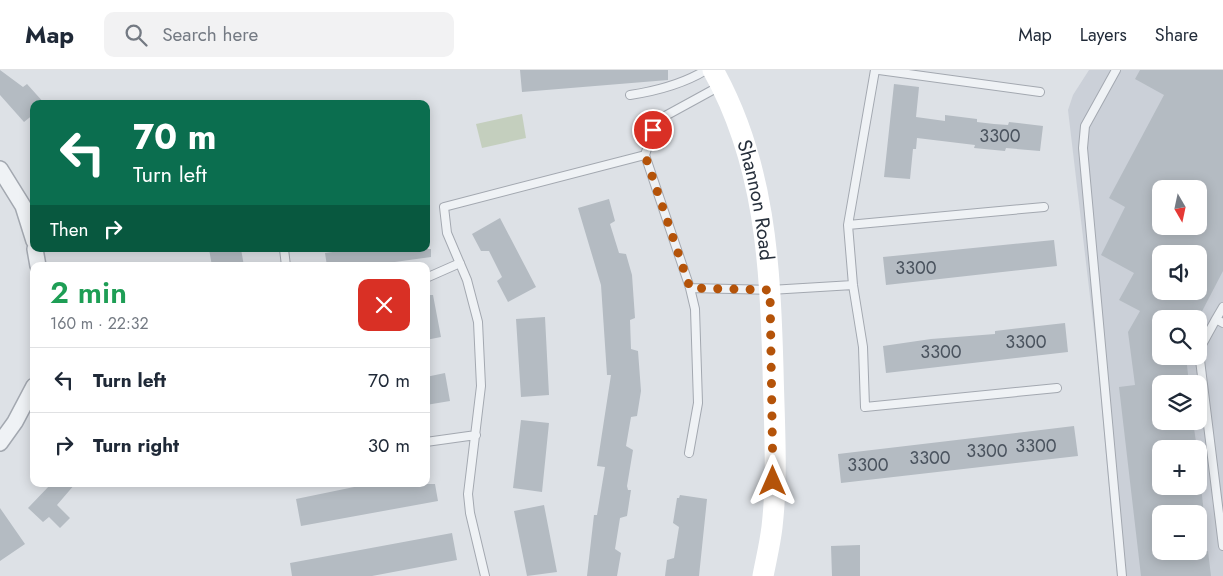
<!DOCTYPE html>
<meta charset="utf-8">
<style>
body{margin:0;font-family:Jost,sans-serif;background:#f2f2f3;color:#1f2937;height:100vh;display:flex;flex-direction:column;font-size:19px;white-space:nowrap}
*{box-sizing:border-box;margin:0}
p{font-size:16px;color:#747a83}
.icon{flex:none;width:28px;height:28px;fill:none;stroke:currentColor;stroke-width:2;stroke-linecap:round;stroke-linejoin:round}
.map{position:relative;flex:1;overflow:hidden}
.panel{position:absolute;left:30px;top:192px;width:400px;height:225px;display:flex;flex-direction:column;background:#fff;border-radius:10px;box-shadow:0 2px 12px #0003}
.panel>*{flex:none}
.top-card{position:absolute;left:30px;top:30px;width:400px;height:152px;border-radius:10px;box-shadow:0 2px 12px #0003;background:#0b6e4f;color:#fff;overflow:hidden}
.needle{width:32px;rotate:171deg}
.tools{position:absolute;left:1152px;top:110px;display:grid;gap:10px}
.tools a{display:grid;place-items:center;width:55px;height:55px;border-radius:10px;background:#fff;box-shadow:0 2px 12px #0003;font-size:25px}
.pin{position:absolute;display:grid;place-items:center;width:42px;height:42px;color:#fff;margin:-21px;border:2px solid #fff;border-radius:50%;box-shadow:0 1px 5px #0007}
.me{position:absolute;width:55px;margin:-28px;rotate:0deg;stroke-linejoin:round;filter:drop-shadow(0 0 4px #0008)}
.turn{display:flex;align-items:center;gap:18px;height:105px;padding:0 20px;font-size:22px}
.turn .icon{width:65px;height:65px;stroke-width:2.5}
.turn b{display:block;font-size:35px;line-height:42px}
.then{display:flex;align-items:center;height:48px;padding:0 20px;background:#0003;gap:10px;font-size:19px}
.round{display:grid;place-items:center;flex:none;width:52px;height:52px;border-radius:10px;background:#f2f2f3}
.overview{display:flex;align-items:center;justify-content:space-between;height:85px;padding:0 20px}
h1{font-size:30px;font-weight:600;line-height:38px;color:#1e9e55}
ul{padding:0;list-style:none}
li{display:flex;align-items:center;gap:15px;height:65px;padding:0 20px;border-top:1px solid #e0e1e3}
li div{flex:1}
li b{display:block;font-size:19px}
li em{font-style:normal}
header{display:flex;align-items:center;gap:30px;box-sizing:border-box;height:70px;padding:0 25px;background:#fff;border-bottom:1px solid #e0e1e3}
header strong{font-size:24px}
nav{display:flex;gap:28px;margin-inline-start:auto;font-size:18px}
.search{width:350px;height:45px;background:#f2f2f3;display:flex;align-items:center;gap:12px;box-sizing:border-box;padding:0 18px;border-radius:10px;color:#747a83;font-size:19px}
.map>svg:first-child{display:block}
</style>
<header>
<strong>Map</strong>
<div class="search"><svg class="icon" aria-label="search" viewBox="0 0 24 24"><circle cx="10" cy="10" r="6"/><path d="M15 15l6 6"/></svg>Search here</div>
<nav><a>Map</a><a>Layers</a><a>Share</a></nav>
</header>
<div class="map">
<svg width="1223" height="506" viewBox="0 0 1223 506">
<rect width="100%" height="100%" fill="#dde1e6"/>
<path fill="#cbd0d8" fill-rule="evenodd" d="M1089,0h134v506h-106l-20,-220 -29,-246 5,-15zM1161,119h38v37h-38zM1161,184h38v37h-38zM1161,249h38v37h-38zM1161,314h38v37h-38zM1161,379h38v37h-38zM1161,444h38v37h-38z"/>
<path fill="#c4cfbe" d="M522,44l4,24 -44,10 -6,-24z"/>
<path fill="#b4bbc2" fill-rule="evenodd" d="M0,0l23,17 4,-3 18,20h-11v10l-10,8 -24,-27z
M520,0h148v10l-146,12z
M1140,0h83v201l-25,48h-37v37h25l3,28h-28v37h32l4,28h-36v37h40l3,28h-43v37h47l3,25h-70l-22,-189 16,-2 -7,-53 12,-21 -21,-11 15,-27 -33,-18 24,-48 -16,-9 55,-103 -29,-16zM1161,119h38v37h-38zM1161,184h38v37h-38z
M894,14l25,3 -3,30 29,4v-6l32,4v3l17,2 14,1 1,-3 34,4 -3,25 -34,-3 -1,3 -31,-3 1,-3 -58,-7 -1,11h-3l-3,30 -26,-2z
M609,129l6,22 -5,3 9,29 7,1 6,21 3,43 -5,2 1,29 7,2 3,40 -4,25 -6,1 -5,29 7,4 -6,36 1,4h3l-4,26 -7,2 -5,31 6,4 -4,23h-30l7,-61h3l8,-48 -8,-1 14,-91h-4l-6,-90 -23,-77z
M500,148l36,69 -28,15 -11,-21 5,-4 -13,-26h-8l-9,-17z
M1054,170l3,26 -171,19 -3,-28z
M209,179h32l3,17h-32z
M339,179h92v8l-65,9h-39l-2,-13 15,-2z
M426,225h7l8,42 -15,3z
M545,247l4,78 -28,2 -5,-78z
M1065,253l3,29 -182,21 -3,-27 48,-7 64,-5v-3z
M445,303l5,28 -24,4v-28z
M521,350l28,3 -7,69 -29,-4z
M1074,356l4,30 -237,27 -3,-29z
M51,414h24l-18,21 13,13 -10,10 -11,-11 -6,5 -15,-14z
M358,414h77l3,17 -137,25 -5,-27 63,-13z
M680,425l27,4 -8,77h-34l2,-16 7,-2 5,-31 -6,-4 4,-25h2z
M544,435l13,67 -30,4 -13,-65z
M0,438l25,36 -25,17z
M452,463l5,27 -85,16h-80l-2,-13z
M860,475v31h-28l-1,-30z"/>
<g fill="none" stroke-linecap="round" stroke-linejoin="round">
<defs>
<path id="lane" d="M875,0l-27,155 5,60 10,62 2,60 192,-19
M879,0l161,22
M1116,0l-31,56 -2,22 39,428
M630,25c26,-4 53,-11 76,-25
M645,85l8,-25 14,-15 53,-29
M848,155l196,-18
M284,179l2,17
M426,208l34,-15
M1223,237l-7,12 7,4
M1199,280l17,-31
M1199,282l24,194
M426,372l50,-7
M689,383l9,-50 -3,-94 -5,-21 80,2 83,-5
M485,506l-15,-63 -2,-19 13,-108 -3,-64 -11,-42 -20,-47 -3,-26 201,-52 45,133"/>
<path id="street" d="M0,99l23,37 11,35
M35,179l3,17
M0,373l15,-21 19,-36"/>
</defs>
<use href="#lane" stroke="#a3a8b0" stroke-width="10"/>
<use href="#street" stroke="#a3a8b0" stroke-width="18"/>
<use href="#lane" stroke="#eff2f5" stroke-width="8"/>
<use href="#street" stroke="#eff2f5" stroke-width="15"/>
<path stroke="#fff" stroke-width="21" id="s1" d="M713,0c52,93 57,194 60,298 1,52 5,107 -1,159 -2,17 -6,33 -9,49"/>
</g>
<g fill="none" stroke-linecap="round" stroke-linejoin="round">
<path stroke="#b45309" stroke-width="9" stroke-dasharray="0 16.2" d="M653,60l-8,25 45,133 80,2 3,191"/>
</g>
<g text-anchor="middle" dominant-baseline="central" stroke-width="4" stroke-linejoin="round" paint-order="stroke">
<g font-size="18" fill="#4a535e">
<text x="1000" y="66">3300</text>
<text x="916" y="198">3300</text>
<text x="1026" y="272">3300</text>
<text x="941" y="282">3300</text>
<text x="1036" y="376">3300</text>
<text x="987" y="381">3300</text>
<text x="930" y="388">3300</text>
<text x="868" y="395">3300</text>
</g>
<g font-size="20" fill="#27303c" stroke="#ecf0f4">
<text stroke="none"><textPath href="#s1" startOffset="138">Shannon Road</textPath></text>
</g>
</g>
</svg>
<div class="tools">
<a><svg class="needle" viewBox="-14 -14 28 28"><path d="M0-13l5 13h-10z" fill="#e53935"/><path d="M0 13l5-13h-10z" fill="#747a83"/></svg></a>
<a><svg class="icon" aria-label="sound" viewBox="0 0 24 24"><path d="M4 9h4l5-4v14l-5-4H4zM17 9q2 3 0 6"/></svg></a>
<a><svg class="icon" aria-label="search" viewBox="0 0 24 24"><circle cx="10" cy="10" r="6"/><path d="M15 15l6 6"/></svg></a>
<a><svg class="icon" aria-label="layers" viewBox="0 0 24 24"><path d="M12 4l9 5-9 5-9-5zM3 14l9 5 9-5"/></svg></a>
<a>+</a>
<a>−</a>
</div>
<div class="pin" style="left:653px;top:60px;background:#d93025"><svg class="icon" aria-label="arrive" viewBox="0 0 24 24"><path d="M6 21V4h12l-3 4 3 4H6"/></svg></div>
<svg class="me" style="left:773px;top:411px" viewBox="-20 -20 40 40"><path d="M0-17L14 15 0 8-14 15z" fill="#b45309" stroke="#fff" stroke-width="4"/></svg>
<div class="top-card">
<div class="turn"><svg class="icon" aria-label="left" viewBox="0 0 24 24"><path d="M17 20v-9H6M10 6l-5 5 5 5"/></svg><div><b>70 m</b>Turn left</div></div>
<div class="then">Then<svg class="icon" aria-label="right" viewBox="0 0 24 24"><path d="M7 20v-9h11M14 6l5 5-5 5"/></svg></div>
</div>
<section class="panel">
<div class="overview"><div><h1>2 min</h1><p>160 m · 22:32</p></div><a class="round" style="background:#d93025;color:#fff"><svg class="icon" aria-label="close" viewBox="0 0 24 24"><path d="M6 6l12 12M18 6L6 18"/></svg></a></div>
<ul>
<li><svg class="icon" aria-label="left" viewBox="0 0 24 24"><path d="M17 20v-9H6M10 6l-5 5 5 5"/></svg><div><b>Turn left</b></div><em>70 m</em></li>
<li><svg class="icon" aria-label="right" viewBox="0 0 24 24"><path d="M7 20v-9h11M14 6l5 5-5 5"/></svg><div><b>Turn right</b></div><em>30 m</em></li>
</ul>
</section>
</div>
